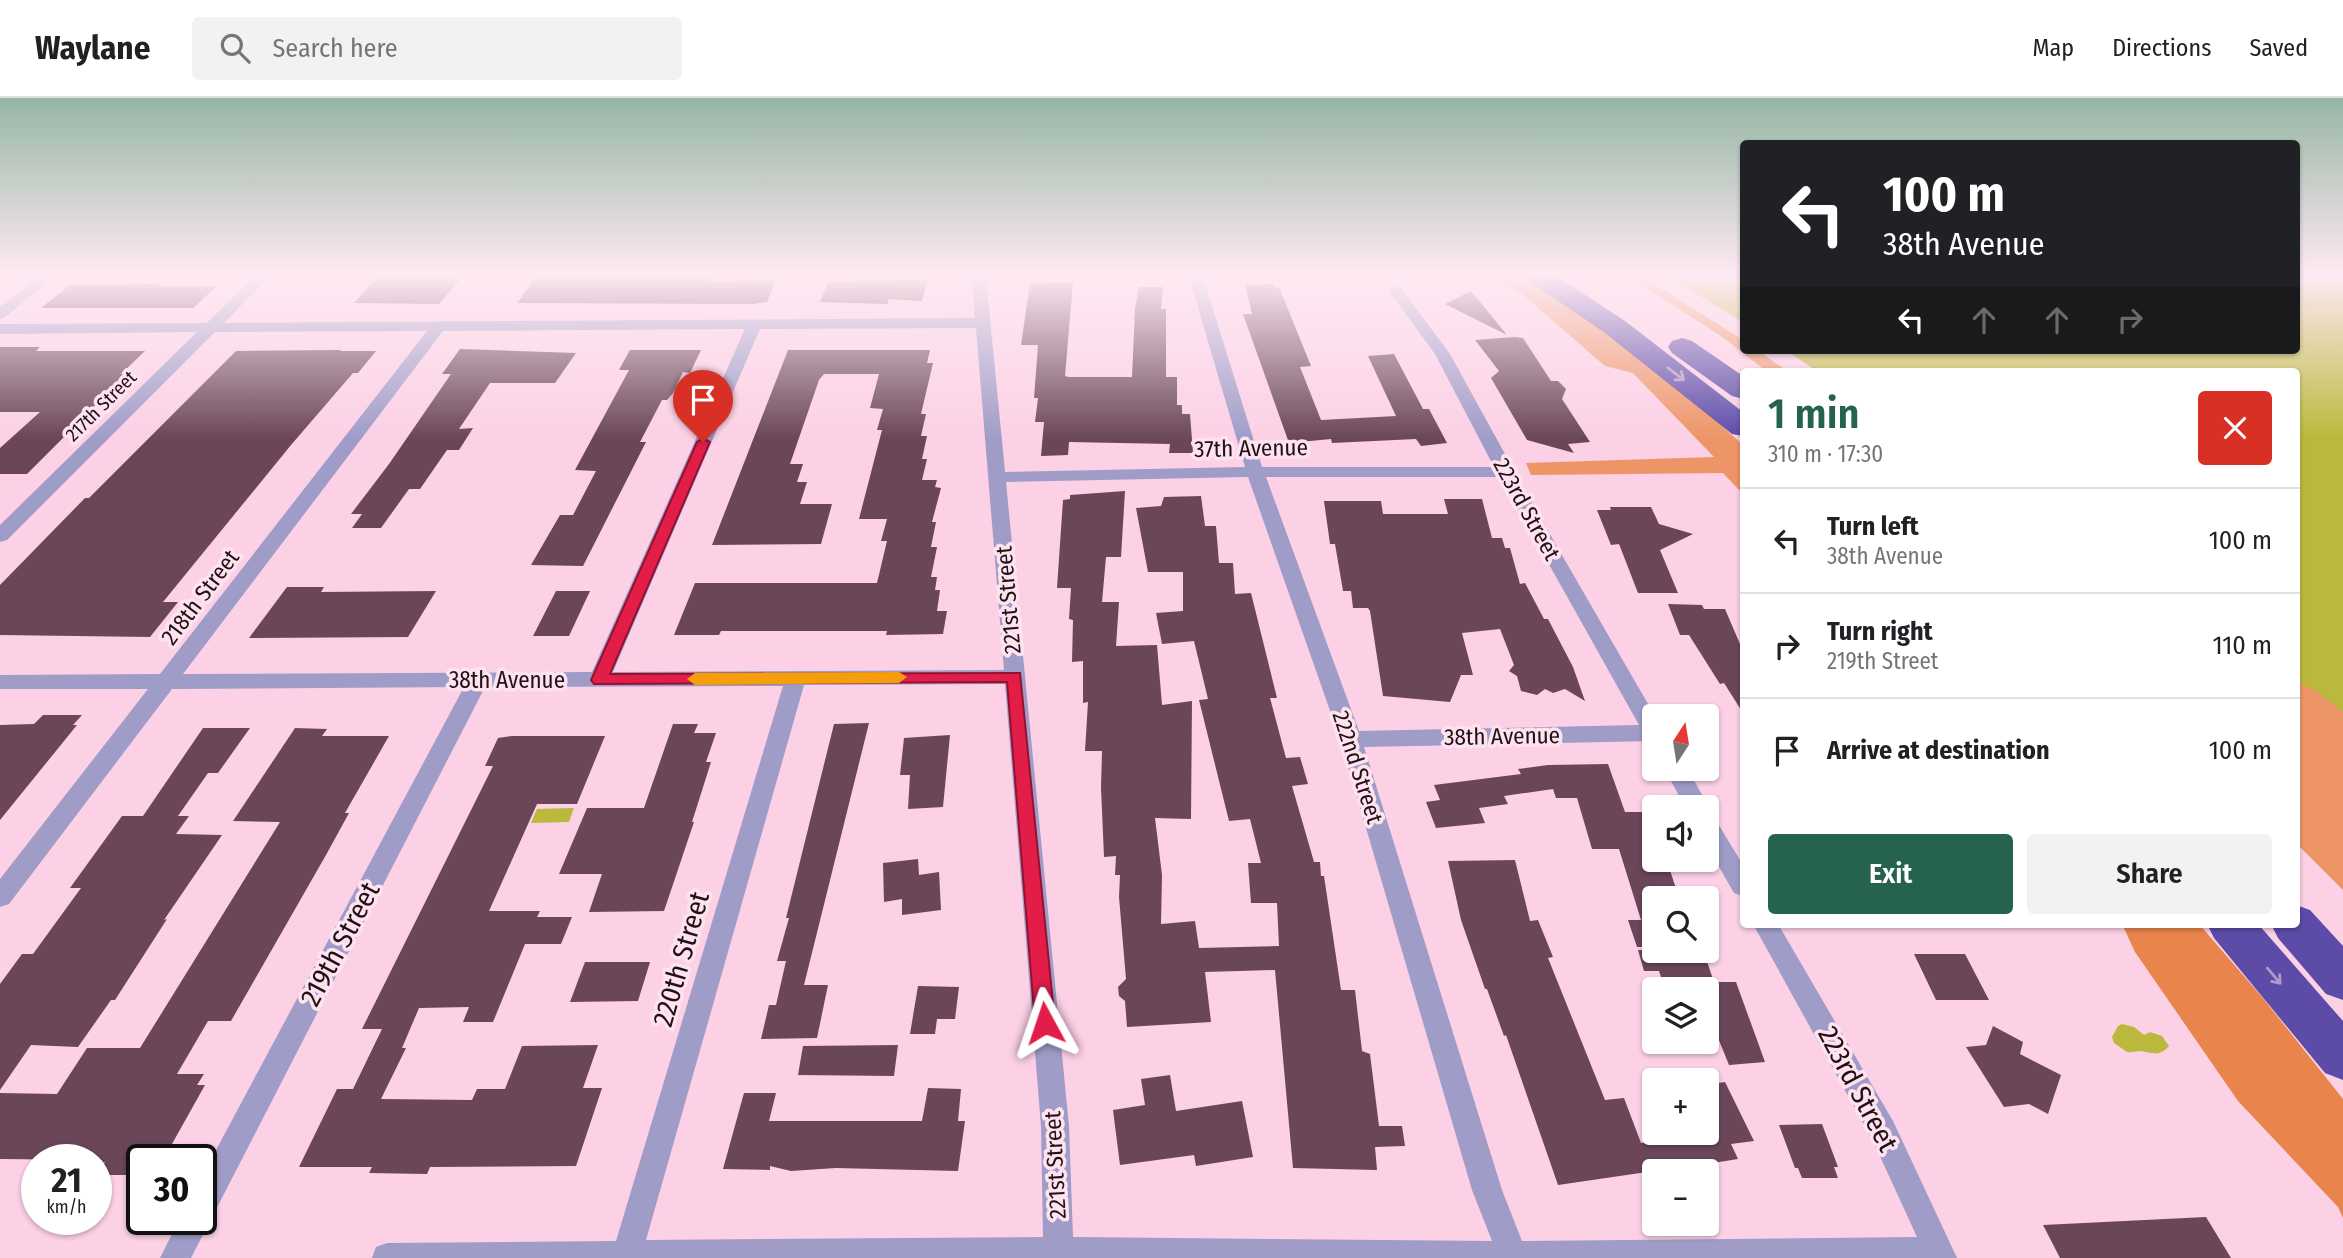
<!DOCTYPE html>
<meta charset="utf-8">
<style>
body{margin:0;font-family:"Fira Sans Condensed",sans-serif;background:#f2f2f2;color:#202124;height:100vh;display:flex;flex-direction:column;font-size:26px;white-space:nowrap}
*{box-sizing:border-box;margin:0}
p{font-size:23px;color:#757577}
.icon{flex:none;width:38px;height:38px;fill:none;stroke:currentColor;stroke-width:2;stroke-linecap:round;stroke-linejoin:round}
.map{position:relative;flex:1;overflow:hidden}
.sheet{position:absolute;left:1740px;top:270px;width:560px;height:560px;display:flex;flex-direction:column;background:#fff;border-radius:7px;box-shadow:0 2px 5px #0004}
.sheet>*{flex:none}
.hud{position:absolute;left:1740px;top:42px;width:560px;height:214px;border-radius:7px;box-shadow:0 2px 5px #0004;background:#202124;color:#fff;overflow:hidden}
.needle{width:46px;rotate:12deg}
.fabs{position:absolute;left:1642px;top:606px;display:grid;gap:14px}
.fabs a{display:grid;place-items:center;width:77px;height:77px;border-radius:7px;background:#fff;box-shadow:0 2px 5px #0004;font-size:35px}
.speed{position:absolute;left:21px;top:1046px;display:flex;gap:14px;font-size:35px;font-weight:700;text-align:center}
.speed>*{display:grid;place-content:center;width:91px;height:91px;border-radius:50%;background:#fff;box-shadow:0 2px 5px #0004;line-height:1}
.speed small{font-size:18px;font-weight:400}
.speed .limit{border:4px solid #111;border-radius:10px;background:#fff;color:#111}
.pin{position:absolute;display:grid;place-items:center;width:60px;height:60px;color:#fff;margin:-72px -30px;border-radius:50% 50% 50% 0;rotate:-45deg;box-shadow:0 0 7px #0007}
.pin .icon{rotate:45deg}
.me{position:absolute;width:77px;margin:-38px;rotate:355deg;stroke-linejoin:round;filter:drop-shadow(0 0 5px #0008)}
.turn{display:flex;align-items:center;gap:24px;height:147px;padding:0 28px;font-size:32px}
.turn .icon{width:91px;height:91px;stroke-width:2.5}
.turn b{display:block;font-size:49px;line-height:60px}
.lanes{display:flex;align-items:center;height:66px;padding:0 28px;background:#0003;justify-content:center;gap:35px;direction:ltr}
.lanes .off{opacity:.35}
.round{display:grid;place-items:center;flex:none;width:74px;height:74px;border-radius:7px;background:#f2f2f2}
.headline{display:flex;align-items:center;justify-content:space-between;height:119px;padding:0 28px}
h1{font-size:42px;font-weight:600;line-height:52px;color:#26634f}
.action{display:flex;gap:14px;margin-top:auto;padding:14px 28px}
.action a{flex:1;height:80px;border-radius:7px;background:#26634f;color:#fff;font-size:28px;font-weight:600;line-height:80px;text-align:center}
.action a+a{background:#f2f2f2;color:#202124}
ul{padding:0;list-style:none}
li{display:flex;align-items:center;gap:21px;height:105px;padding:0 28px;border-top:2px solid #e0e0e0}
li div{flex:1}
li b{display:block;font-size:26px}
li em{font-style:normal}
header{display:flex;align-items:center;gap:42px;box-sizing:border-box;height:98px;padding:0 35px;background:#fff;border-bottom:2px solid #e0e0e0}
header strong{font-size:33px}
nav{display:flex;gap:38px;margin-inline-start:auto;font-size:24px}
.search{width:490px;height:63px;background:#f2f2f2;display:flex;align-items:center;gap:18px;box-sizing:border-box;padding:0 24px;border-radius:7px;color:#757577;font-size:26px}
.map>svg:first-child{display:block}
</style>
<header>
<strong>Waylane</strong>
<div class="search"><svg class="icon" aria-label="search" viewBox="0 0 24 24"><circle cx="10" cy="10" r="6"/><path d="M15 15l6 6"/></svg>Search here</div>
<nav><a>Map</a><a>Directions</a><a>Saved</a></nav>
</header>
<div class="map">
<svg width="2343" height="1160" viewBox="0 0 2343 1160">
<rect width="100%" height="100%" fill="#fcd0e5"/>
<path fill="#ed9566" d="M1495,179h33l139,100 76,68v49l-20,-21 -192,2 -5,-12 188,-6 -81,-84 -28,-7 -83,-72z
M1629,179h14l100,63v10h14l30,21h-21l-45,-35z
M2343,240v552l-47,-47v-472h-479l-31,-21h510z"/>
<path fill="#e9854c" d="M2122,826h77l63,73 81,102v119l-5,-11 -100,-106 -103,-149z"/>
<path fill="#bbb93d" d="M1668,179h75v45z
M2296,179h47v435l-27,-21 -20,-9v-311h-479l-31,-21h510z
M574,710l-5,14 -38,1 6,-14z
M2122,926l12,3 10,8 6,-3 12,4 7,10c-10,12 -17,6 -30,5 -4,0 -8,2 -12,1l-13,-9 -2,-6 6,-11z"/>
<path fill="#6a4658" d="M377,179h85l-23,27 -85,-1z
M536,179h177l-2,5 65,-2 -9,22 -14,2 -236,-1z
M928,181l-6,22 -33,-2 -2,5 -67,-2 8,-20z
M1073,184l-8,94 4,1h63l3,-68 4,-22h24l-2,22h5v68h11v28h5v9h8l3,39h-24l1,-9 -101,-2 -1,13 -27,1 3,-34h-9l3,-24h-4l4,-53h-17l9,-62z
M1273,186l2,4 4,-1 32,79 -11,1 21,53 75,-4 -28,-60 26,-2 29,55h6l18,34 -26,3 -5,-7 -84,4 -1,-4 -42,4 -46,-129h9l-7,-29z
M70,187l90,-1 -2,2h59l-24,22h-152z
M1471,193l36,44 -62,-31z
M1515,239l8,1 28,43h7l8,8 -4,10 28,43 -22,2 6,9 -47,-13 -36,-62 8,-7 -24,-31z
M0,249h40l-4,4h109l-24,23h6l-100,100h-27v-26l40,-36h-40z
M460,251l116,4 -21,30h-65l-31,46 14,-1 -14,22h-12l-27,39h-11l-28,39h-29l10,-14h-11l38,-50 62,-90h-9z
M341,252l-1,1h36l-18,22h-5l-62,72 -128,157h15l-28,35 -150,-2v-50l85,-87h4l147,-147z
M630,252h71l-11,23 -7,-1 -10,21 -6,7h-5l-22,42h6l-63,124 -52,-1 29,-50h13l23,-44 -21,-1 54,-100h-10z
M788,252h142l-3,13h6l-12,51h5l-5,22h6l-5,23h5l-5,21h15l-2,7 6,1 -9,34h4l-5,25h6l-6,30h6l-2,13h5l-3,21h10l-4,23 -57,1 1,-4h-166l-2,4h-45l21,-52h182l10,-42h-6l6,-22h-28l23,-89h-5l6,-21 -13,-1 9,-34h-55l-5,6 -19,55 -10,29h13l-6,18h10l-7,22h32l-11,40 -109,1z
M1125,393l-4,66h-15l-4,45h17l-3,44 41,-1 5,60 30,-4 -1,118 -36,-1 7,57 -1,49 34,-3 4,27 80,-2 -2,-43h-26l-3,-40h13l-11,-44 -21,2 -30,-121 9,-1 -14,-58 -32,3 -6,-31 27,-2v-39h-35l-12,-64 25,-2 3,-9 37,-1 4,30h11l3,37h14l2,31 16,-1 26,105h-7l16,60 14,-1 8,27 -16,2 22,76h6l1,14h3l17,114h14l7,61 8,3 9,72h23l3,20 -30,1 2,23 -84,-2 -18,-198 -70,2 6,50 -84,5 -2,-26 -6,-5 -1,-9 8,-8 -7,-82 1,-22h-5l1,-19 -12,1 -3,-69 1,-37h-17l3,-49 -5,1v-42l-11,1 1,-42 -4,-1 2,-31h-14l6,-88 7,-1v-4z
M1444,401h38l10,39h10l3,10h5l10,36 5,-1 19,36h4l25,48 12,34 -20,-12 -12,4 -8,-4 -8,6 -16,-4 -4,-15 -8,-5 5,-6 -14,-36 -38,4 11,42h-12l-11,27 -67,-6 -13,-85 -2,-3h-15l-2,-17h-8l-8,-47h-5l-6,-43h57l2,13h65z
M1610,409h41l8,17 34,10 -33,16 18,43h-40l-19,-49 -8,1 -14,-35h14z
M287,489h37l-3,5 115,-1 -28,46 -159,1z
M556,493h34l-21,45h-36z
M1668,506l34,1 2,4h21l18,42v62l-19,-30 -4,1 -31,-49h-9z
M43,617h39l-9,10h4l-77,95v-95l34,-1z
M869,625l-65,262h24l-11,53 -56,1 8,-34h7l10,-44h-9l12,-43h-3l48,-194z
M673,626h25l-4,9h22l-10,29h5l-19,60h2l-30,89 -75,1 13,-38h-43l28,-66h57z
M203,630h47l-32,45h-10l-30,43h11l-13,18 46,1 -58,85 3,-1 -52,81h-4l-33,47 -47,-2 -31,45v-106l22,-30h11l48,-66h-11l52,-72h21z
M295,630l32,1 -5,7h67l-44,77h4l-23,42 -95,166h-23l-31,53h27l-7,11h8l-42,75h-21v15h-45l8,-13 -4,1 1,-3 -102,-1v-66l57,1 30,-46h53l140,-226 -47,-1z
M950,637l-7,72 -35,2 2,-34h-10l4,-37z
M512,638h93l-28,68h-40l-48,107h51l-3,6h35l-11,27h-36l-32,78h-30l6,-15 -50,1 -17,40h4l-25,51 91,1 5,-11h28l17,-43 76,-1 -15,43h19l-26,78 -146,1 -3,7 -58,-1 3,-6h-73l38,-78h16l29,-60h-20l131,-263h-8l13,-28z
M1608,666l17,48h29v49h13l12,37h-25v49h-17l-9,-27h13l-22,-71h-27l-15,-51h-21l-3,-9 -49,7 4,8 -29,4 6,15 -49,5 -10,-26 14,-2 -6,-15 87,-11 -3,-5 30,-4z
M918,761l1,16 20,-3 2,38 -39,5v-16l-18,3 -1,-39z
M1515,762l15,61 8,-1 15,37 -5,1 57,142 19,-2 17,45 46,-6 -2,-5h21v-47l19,-3 29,59 -23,3 7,15 -44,7 2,5h-42l-96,14 -52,-150 -2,1 -17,-47h-2l-24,-69 -13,-59z
M1638,852h65l11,32h22l29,80 -36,3 -17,-42h-6v-34h-41l-6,-18h-15z
M1914,856h51l24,46h-53z
M585,864h65l-12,39 -68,1z
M918,888l41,1 -4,32h-18l-2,15h-25z
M1993,928l30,16 -3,12 41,21 -13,39 -19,-10 -25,3 -38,-60 20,-2z
M898,947l-4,31 -96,-1 5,-29z
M1170,977l6,36 66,-10 11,56 -57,9 -2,-11 -74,10 -7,-55 32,-5 -4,-26z
M928,990l33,1 -3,32h7l-7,50 -122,-3 -45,3 -21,-5v4l-47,-1 21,-76h32l-7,28h153z
M1822,1026l16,43h-4l4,11h-36l-4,-10h-3l-16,-43z
M2206,1119l25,41h-171l-17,-33z"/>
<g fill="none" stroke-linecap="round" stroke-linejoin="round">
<path fill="#9f9cc8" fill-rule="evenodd" d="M38,179h16l-49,40 -5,2v-12z
M254,179h15l-45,46 751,-5 -3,-41h14l19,195 240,-5 -56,-190h14l59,190h232l-59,-113 -47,-64 7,-4 5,1 50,67 83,151 122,211 -1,25 -290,6 138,443 20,51 395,-4 -44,-96 -120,-217h25l115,197 64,137h-1585l4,-11 11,-4 229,-2 167,-555 -298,1 -294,571h-31l19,-38h22v-42l263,-491 -292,2 -163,215 -9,3v-28l148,-190h-148v-14l160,-1 267,-343 -212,1 -208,208 -7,2v-17l197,-193 -197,2v-10l207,-1zM976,230l28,342 -391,2 147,-343zM745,231l-153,343 -409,2 260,-343zM1248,379l92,262 132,451 20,51 -419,-4 -4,-111 -63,-644zM1266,379h234l139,248 -280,6zM1005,586l36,442 2,111 -397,3 158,-555z
M1664,670h23l22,39 -3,4v-4h-21z
M1706,716l8,3 29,48v31l-9,-3 -28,-49z"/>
<path fill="#5c4ba7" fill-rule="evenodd" d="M1528,179h30l67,44 118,91v24l-11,-2 -127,-101 -73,-50z
M1682,240l10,3 51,35v23l-11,-3 -60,-43 -4,-6 4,-6z
M2296,807l14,5 33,36v54l-17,-6 -48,-56 -7,-14h25z
M2207,826h51l85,97v59l-18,-7 -111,-135z"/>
</g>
<defs><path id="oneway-shaft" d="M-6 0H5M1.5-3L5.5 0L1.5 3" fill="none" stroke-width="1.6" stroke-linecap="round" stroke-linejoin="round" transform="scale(1.75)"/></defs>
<g stroke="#ad97cb">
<use href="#oneway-shaft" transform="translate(1676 276) rotate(37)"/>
<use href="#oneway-shaft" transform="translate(2274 878) rotate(50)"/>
</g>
<linearGradient id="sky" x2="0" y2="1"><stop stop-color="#96b6a4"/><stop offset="0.52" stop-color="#feeaf3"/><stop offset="1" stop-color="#feeaf3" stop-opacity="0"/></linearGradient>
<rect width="2343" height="341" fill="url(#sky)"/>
<path fill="#e11d48" stroke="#92132f" stroke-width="2" d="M703,340l7,4 -100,232 410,-1 35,350 -3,6 -7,3 -7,-3 -3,-6 -28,-341 -413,2 -3,-4 106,-238z"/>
<path fill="#f59e0b" d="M899,574l8,5 -8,6 -204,2 -8,-6 8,-6z"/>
<g text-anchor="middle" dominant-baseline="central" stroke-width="7" stroke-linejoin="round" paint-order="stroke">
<g font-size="19" fill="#201118" stroke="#fee3ef">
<text transform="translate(101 308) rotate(-45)">217th Street</text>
</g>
<g font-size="23" fill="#201118" stroke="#fee3ef">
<text transform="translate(1251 350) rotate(-1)">37th Avenue</text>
<text transform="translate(1527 411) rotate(61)">223rd Street</text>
<text transform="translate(200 499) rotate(-53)">218th Street</text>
<text transform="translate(1008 502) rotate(-95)">221st Street</text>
<text x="507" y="582">38th Avenue</text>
<text transform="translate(1502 638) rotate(-1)">38th Avenue</text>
<text transform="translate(1358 669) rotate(72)">222nd Street</text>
<text transform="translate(1055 1067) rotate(-93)">221st Street</text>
</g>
<g font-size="28" fill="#201118" stroke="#fee3ef">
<text transform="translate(340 846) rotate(-62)">219th Street</text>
<text transform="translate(681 861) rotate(-74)">220th Street</text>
<text transform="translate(1858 991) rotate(62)">223rd Street</text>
</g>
</g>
</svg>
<div class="fabs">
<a><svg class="needle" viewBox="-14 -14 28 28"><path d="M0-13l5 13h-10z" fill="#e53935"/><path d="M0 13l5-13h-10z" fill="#757577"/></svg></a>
<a><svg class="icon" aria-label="sound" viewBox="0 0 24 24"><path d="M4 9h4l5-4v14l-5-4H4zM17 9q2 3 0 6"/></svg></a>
<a><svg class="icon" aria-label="search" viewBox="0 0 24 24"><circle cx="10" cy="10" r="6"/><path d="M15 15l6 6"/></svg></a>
<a><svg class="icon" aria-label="layers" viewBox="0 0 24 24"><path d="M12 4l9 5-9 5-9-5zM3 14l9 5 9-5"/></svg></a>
<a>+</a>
<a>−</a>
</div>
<div class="speed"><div>21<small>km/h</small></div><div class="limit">30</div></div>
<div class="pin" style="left:703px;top:344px;background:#d93025"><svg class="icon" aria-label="arrive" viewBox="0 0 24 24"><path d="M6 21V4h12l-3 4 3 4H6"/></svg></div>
<svg class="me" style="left:1045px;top:925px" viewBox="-20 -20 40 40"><path d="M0-17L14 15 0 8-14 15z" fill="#e11d48" stroke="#fff" stroke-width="4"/></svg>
<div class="hud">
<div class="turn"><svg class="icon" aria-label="left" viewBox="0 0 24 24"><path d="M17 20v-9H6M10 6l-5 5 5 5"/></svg><div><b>100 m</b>38th Avenue</div></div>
<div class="lanes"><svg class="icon" aria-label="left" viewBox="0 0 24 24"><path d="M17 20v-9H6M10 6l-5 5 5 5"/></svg><svg class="icon off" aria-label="ahead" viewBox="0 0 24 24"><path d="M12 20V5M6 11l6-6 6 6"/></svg><svg class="icon off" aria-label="ahead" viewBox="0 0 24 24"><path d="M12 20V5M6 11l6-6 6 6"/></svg><svg class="icon off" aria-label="right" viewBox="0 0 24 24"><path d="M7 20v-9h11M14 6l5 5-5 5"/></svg></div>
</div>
<section class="sheet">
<div class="headline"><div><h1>1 min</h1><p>310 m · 17:30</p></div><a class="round" style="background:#d93025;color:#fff"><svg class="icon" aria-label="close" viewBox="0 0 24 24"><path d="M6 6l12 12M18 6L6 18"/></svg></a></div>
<ul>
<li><svg class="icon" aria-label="left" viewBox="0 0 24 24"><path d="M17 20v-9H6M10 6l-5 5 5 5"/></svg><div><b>Turn left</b><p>38th Avenue</p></div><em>100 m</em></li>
<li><svg class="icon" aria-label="right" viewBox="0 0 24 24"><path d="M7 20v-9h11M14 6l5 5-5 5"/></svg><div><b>Turn right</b><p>219th Street</p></div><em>110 m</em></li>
<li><svg class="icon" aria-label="arrive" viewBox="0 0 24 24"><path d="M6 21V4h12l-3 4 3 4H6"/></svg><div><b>Arrive at destination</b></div><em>100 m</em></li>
</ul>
<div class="action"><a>Exit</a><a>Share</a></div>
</section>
</div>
